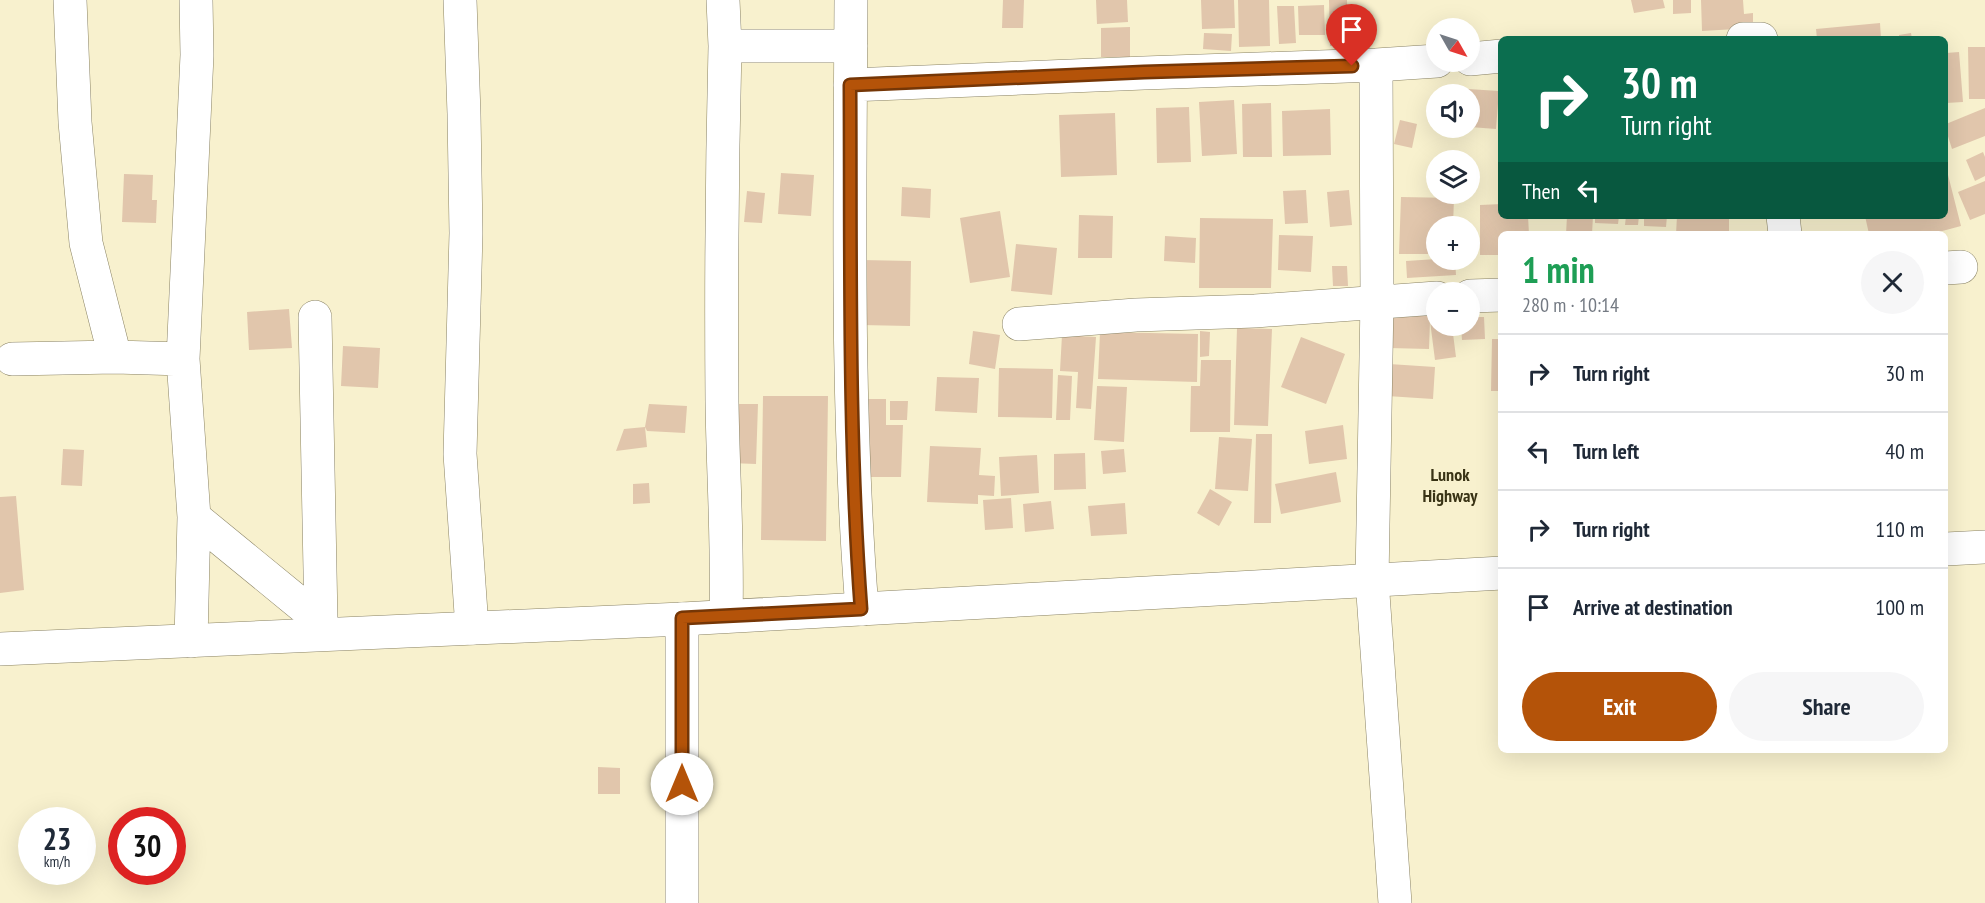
<!DOCTYPE html>
<meta charset="utf-8">
<style>
body{margin:0;font-family:"PT Sans Narrow",sans-serif;background:#f6f6f7;color:#1f2937;height:100vh;display:flex;flex-direction:column;font-size:22px;white-space:nowrap}
*{box-sizing:border-box;margin:0}
p{font-size:20px;color:#747a83}
.icon{flex:none;width:33px;height:33px;fill:none;stroke:currentColor;stroke-width:2;stroke-linecap:round;stroke-linejoin:round}
.map{position:relative;flex:1;overflow:hidden}
.sheet{position:absolute;left:1498px;top:231px;width:450px;height:522px;display:flex;flex-direction:column;background:#fff;border-radius:9px;box-shadow:0 6px 24px #0002}
.sheet>*{flex:none}
.guide{position:absolute;left:1498px;top:36px;width:450px;height:183px;border-radius:9px;box-shadow:0 6px 24px #0002;background:#0b6e4f;color:#fff;overflow:hidden}
.needle{width:39px;rotate:129deg}
.controls{position:absolute;left:1426px;top:18px;display:grid;gap:12px}
.controls a{display:grid;place-items:center;width:54px;height:54px;border-radius:50%;background:#fff;box-shadow:0 6px 24px #0002;font-size:30px}
.speed{position:absolute;left:18px;top:807px;display:flex;gap:12px;font-size:30px;font-weight:700;text-align:center}
.speed>*{display:grid;place-content:center;width:78px;height:78px;border-radius:50%;background:#fff;box-shadow:0 6px 24px #0002;line-height:1}
.speed small{font-size:15px;font-weight:400}
.speed .limit{border:9px solid #d22;background:#fff;color:#111}
.pin{position:absolute;display:grid;place-items:center;width:51px;height:51px;color:#fff;margin:-62px -26px;border-radius:50% 50% 50% 0;rotate:-45deg;box-shadow:0 0 6px #0007}
.pin .icon{rotate:45deg}
.me{position:absolute;width:66px;margin:-33px;rotate:0deg;stroke-linejoin:round;filter:drop-shadow(0 0 4px #0008)}
.turn{display:flex;align-items:center;gap:21px;height:126px;padding:0 24px;font-size:27px}
.turn .icon{width:78px;height:78px;stroke-width:2.5}
.turn b{display:block;font-size:42px;line-height:51px}
.then{display:flex;align-items:center;height:57px;padding:0 24px;background:#0003;gap:12px;font-size:22px}
.round{display:grid;place-items:center;flex:none;width:63px;height:63px;border-radius:32px;background:#f6f6f7}
.summary{display:flex;align-items:center;justify-content:space-between;height:102px;padding:0 24px}
h1{font-size:36px;font-weight:800;line-height:45px;color:#1e9e55}
.action{display:flex;gap:12px;margin-top:auto;padding:12px 24px}
.action a{flex:1;height:69px;border-radius:36px;background:#b45309;color:#fff;font-size:24px;font-weight:800;line-height:69px;text-align:center}
.action a+a{background:#f6f6f7;color:#1f2937}
ul{padding:0;list-style:none}
li{display:flex;align-items:center;gap:18px;height:78px;padding:0 24px;border-top:2px solid #e0e1e3}
li div{flex:1}
li b{display:block;font-size:22px}
li em{font-style:normal}
.map>svg:first-child{display:block}
</style>
<div class="map">
<svg width="1985" height="903" viewBox="0 0 1985 903">
<rect width="100%" height="100%" fill="#f8f1ce"/>
<path fill="#e1c6ac" d="M1003,0h21l-1,28h-21z
M1096,0h31l1,22 -31,2z
M1201,0h33l1,28 -33,1z
M1238,0h31l1,46 -31,1z
M1329,0h18l1,45 -18,1z
M1631,0h32l2,8 -31,5z
M1673,0h18v13l-18,1z
M1701,0h42l1,14 9,-1v15l-51,3z
M1324,5l1,30h-26l-1,-29z
M1277,6h17l2,37 -17,1z
M1880,23l1,16h-64l-1,-10z
M1130,27v30h-29v-29z
M1204,33l28,1 -1,17 -28,-2z
M1911,33l1,6h-13v-4z
M1968,47h17v52h-16z
M1959,52l4,50 -17,1v-50z
M1468,89l31,2 -3,38 -26,-2v-33h-2z
M1234,100l3,54 -35,2 -3,-54z
M1271,103l1,54h-29l-1,-53z
M1189,107l2,55 -34,1 -1,-55z
M1985,108v28l-33,13 -6,-19v-6z
M1330,109l1,46 -48,1 -1,-45z
M1115,113l2,62 -56,2 -2,-62z
M1400,120l17,4 -5,24 -18,-4z
M1983,152l2,5v19l-10,5 -9,-21z
M1946,167l15,59 -30,8h-62l-4,-18h81z
M781,173l33,2 -3,41 -33,-2z
M124,174l29,1 -1,25h5l-1,23 -34,-1z
M1985,181v33l-15,6 -12,-28z
M902,187l29,2 -1,29 -29,-2z
M1306,190l2,33 -23,1 -2,-33z
M1349,190l3,35 -22,2 -3,-35z
M747,191l18,2 -3,30 -18,-1z
M1401,197l53,1 -1,28h-16v28h-38z
M1502,204v12h26l1,18h-27v21h-22v-50z
M1000,211l10,66 -40,6 -10,-65z
M1079,215l34,1 -1,42h-34z
M1567,216h26l-1,18h-26z
M1595,216h24l-1,8 -23,-1z
M1626,216h13l-1,9h-13z
M1644,216h23l-1,11 -22,-1z
M1677,216h52v18h-53z
M1200,218l73,1 -2,69h-72z
M1279,235l34,1 -2,36 -33,-2z
M1165,236l31,2 -1,25 -31,-2z
M1016,244l41,4 -5,47 -41,-4z
M1437,259l18,1 1,15 -49,3 -1,-17z
M862,260l49,1 -1,65 -49,-1z
M1332,266h15l1,20h-15z
M289,309l3,39 -43,2 -2,-38z
M1390,311l41,1 -1,7 7,-1v8h15l4,31 -21,3 -5,-39 -1,28 -40,-1z
M1470,317h14l1,22 -23,1 -1,-14h9z
M1237,328l35,1 -4,97 -34,-1z
M973,331l27,4 -5,34 -26,-5z
M1200,331l10,1 -1,24 -9,1z
M1100,332l98,2 -1,48 -99,-3z
M1062,335l34,2 -5,72 -15,-1 2,-36 -18,-1z
M1301,337l44,17 -19,50 -45,-17z
M1492,339h10v52h-11z
M343,346l37,2 -2,40 -37,-2z
M1201,360h30l-1,72h-40l1,-46h9z
M1389,364l46,3 -2,32 -46,-3z
M999,368l54,1 -1,49 -54,-1z
M1058,375l14,1 -2,44h-14z
M937,377l42,1 -2,35 -42,-2z
M1097,386l30,1 -3,55 -30,-2z
M763,396h65l-2,145 -65,-1z
M864,399h22v26h17l-2,52h-38z
M890,401h18l-1,19h-17z
M649,404l38,2 -2,27 -38,-2 -2,-4z
M732,404h26l-2,60 -26,-1z
M1343,425l4,34 -38,5 -4,-33z
M645,427l2,20 -31,4 8,-22z
M1256,434h16l-1,89h-17z
M1219,437l33,2 -4,52 -33,-2z
M930,446l51,2 -2,27 16,1 -1,20 -16,-1v9l-51,-2z
M63,449l21,1 -2,36 -21,-1z
M1124,449l2,23 -23,2 -2,-23z
M1085,453l1,36 -32,1v-36z
M1037,455l2,38 -38,3 -2,-39z
M1336,472l5,30 -60,12 -6,-30z
M649,483l1,20 -17,1v-20z
M1210,489l22,13 -13,24 -22,-13z
M16,496l8,94 -24,3v-96z
M1011,498l2,30 -28,2 -2,-30z
M1051,501l3,28 -29,3 -2,-28z
M1125,503l2,31 -36,2 -3,-30z
M598,767l22,1v26h-22z"/>
<g fill="none" stroke-linecap="round" stroke-linejoin="round">
<defs>
<path id="minor" d="M70,0l5,122 11,121 29,114 68,2 11,158 -3,124
M460,0l4,114 2,119 -6,221 12,174
M723,0l2,46
M851,0c-1,203 -5,407 11,609
M1743,39h18
M1470,59l32,-3
M1376,65l1,236 -5,279 23,323
M850,85l294,-12 232,-8 61,-4
M1783,216l2,18
M1946,268l15,-1
M1470,296l32,-1
M315,317l6,304
M1019,324l117,-9 119,-4 182,-13
M12,359l103,-2
M183,359l14,-304 -1,-55
M194,517l127,104 1,13
M726,616c2,-71 -3,-142 -4,-214 -1,-119 0,-237 3,-356h126
M682,619v284"/>
<path id="secondary" d="M1946,549l39,-2
M0,649l682,-30 820,-46"/>
</defs>
<use href="#minor" stroke="#8a8364" stroke-width="34"/>
<use href="#secondary" stroke="#8a8364" stroke-width="34"/>
<use href="#minor" stroke="#fff" stroke-width="33"/>
<use href="#secondary" stroke="#fff" stroke-width="33"/>
</g>
<g fill="none" stroke-linecap="round" stroke-linejoin="round">
<defs>
<path id="route" d="M682,784v-166l179,-9c-13,-174 -10,-349 -11,-524l294,-13 208,-6"/>
</defs>
<use href="#route" stroke="#753606" stroke-width="15"/>
<use href="#route" stroke="#b45309" stroke-width="10"/>
</g>
<g text-anchor="middle" dominant-baseline="central" stroke-width="4.5" stroke-linejoin="round" paint-order="stroke">
<g font-size="18" font-weight="bold" fill="#393315" stroke="#f8f1ce">
<text x="1450" y="474">Lunok<tspan x="1450" dy="21">Highway</tspan></text>
</g>
</g>
</svg>
<div class="controls">
<a><svg class="needle" viewBox="-14 -14 28 28"><path d="M0-13l5 13h-10z" fill="#e53935"/><path d="M0 13l5-13h-10z" fill="#747a83"/></svg></a>
<a><svg class="icon" aria-label="sound" viewBox="0 0 24 24"><path d="M4 9h4l5-4v14l-5-4H4zM17 9q2 3 0 6"/></svg></a>
<a><svg class="icon" aria-label="layers" viewBox="0 0 24 24"><path d="M12 4l9 5-9 5-9-5zM3 14l9 5 9-5"/></svg></a>
<a>+</a>
<a>−</a>
</div>
<div class="speed"><div>23<small>km/h</small></div><div class="limit">30</div></div>
<div class="pin" style="left:1352px;top:66px;background:#d93025"><svg class="icon" aria-label="arrive" viewBox="0 0 24 24"><path d="M6 21V4h12l-3 4 3 4H6"/></svg></div>
<svg class="me" style="left:682px;top:784px" viewBox="-20 -20 40 40"><circle r="19" fill="#fff"/><path d="M0-13L10 11 0 6-10 11z" fill="#b45309"/></svg>
<div class="guide">
<div class="turn"><svg class="icon" aria-label="right" viewBox="0 0 24 24"><path d="M7 20v-9h11M14 6l5 5-5 5"/></svg><div><b>30 m</b>Turn right</div></div>
<div class="then">Then<svg class="icon" aria-label="left" viewBox="0 0 24 24"><path d="M17 20v-9H6M10 6l-5 5 5 5"/></svg></div>
</div>
<section class="sheet">
<div class="summary"><div><h1>1 min</h1><p>280 m · 10:14</p></div><a class="round"><svg class="icon" aria-label="close" viewBox="0 0 24 24"><path d="M6 6l12 12M18 6L6 18"/></svg></a></div>
<ul>
<li><svg class="icon" aria-label="right" viewBox="0 0 24 24"><path d="M7 20v-9h11M14 6l5 5-5 5"/></svg><div><b>Turn right</b></div><em>30 m</em></li>
<li><svg class="icon" aria-label="left" viewBox="0 0 24 24"><path d="M17 20v-9H6M10 6l-5 5 5 5"/></svg><div><b>Turn left</b></div><em>40 m</em></li>
<li><svg class="icon" aria-label="right" viewBox="0 0 24 24"><path d="M7 20v-9h11M14 6l5 5-5 5"/></svg><div><b>Turn right</b></div><em>110 m</em></li>
<li><svg class="icon" aria-label="arrive" viewBox="0 0 24 24"><path d="M6 21V4h12l-3 4 3 4H6"/></svg><div><b>Arrive at destination</b></div><em>100 m</em></li>
</ul>
<div class="action"><a>Exit</a><a>Share</a></div>
</section>
</div>
